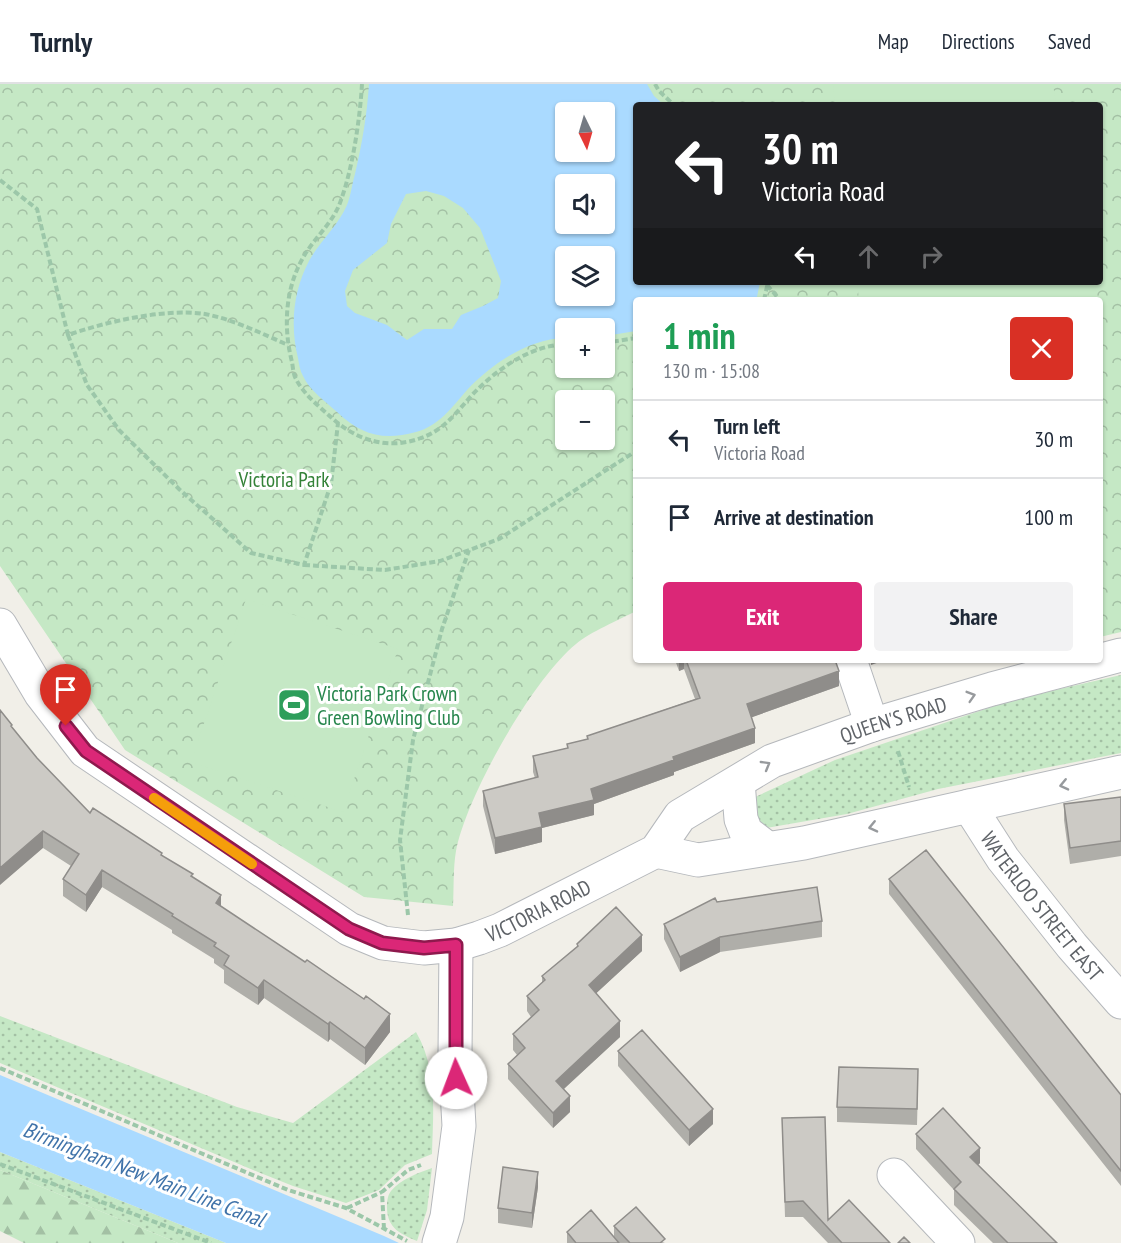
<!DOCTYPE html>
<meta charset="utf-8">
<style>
body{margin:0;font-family:"PT Sans Narrow",sans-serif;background:#f2f2f3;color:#1f2937;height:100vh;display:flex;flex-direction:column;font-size:22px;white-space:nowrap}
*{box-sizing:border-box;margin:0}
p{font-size:20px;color:#747a83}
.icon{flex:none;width:33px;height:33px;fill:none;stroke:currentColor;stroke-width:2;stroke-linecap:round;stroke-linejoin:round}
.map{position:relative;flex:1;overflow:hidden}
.details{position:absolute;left:633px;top:213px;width:470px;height:366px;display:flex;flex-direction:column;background:#fff;border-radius:6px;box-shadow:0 2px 4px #0004}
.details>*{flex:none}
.banner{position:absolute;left:633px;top:18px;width:470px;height:183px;border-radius:6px;box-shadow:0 2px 4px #0004;background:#202124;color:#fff;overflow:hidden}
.needle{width:39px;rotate:175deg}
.tools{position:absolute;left:555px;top:18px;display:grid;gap:12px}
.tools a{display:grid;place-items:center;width:60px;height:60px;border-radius:6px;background:#fff;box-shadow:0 2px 4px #0004;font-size:30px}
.pin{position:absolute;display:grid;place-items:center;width:51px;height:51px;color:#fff;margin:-62px -26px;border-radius:50% 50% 50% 0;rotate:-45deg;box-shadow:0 0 6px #0007}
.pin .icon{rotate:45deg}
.me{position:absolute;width:66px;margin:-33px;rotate:358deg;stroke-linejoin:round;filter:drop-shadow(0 0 4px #0008)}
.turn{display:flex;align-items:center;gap:21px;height:126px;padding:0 30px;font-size:27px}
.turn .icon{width:78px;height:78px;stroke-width:2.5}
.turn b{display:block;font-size:42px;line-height:51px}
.lanes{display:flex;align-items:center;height:57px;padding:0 30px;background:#0003;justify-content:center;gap:30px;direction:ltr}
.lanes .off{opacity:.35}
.round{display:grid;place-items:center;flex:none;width:63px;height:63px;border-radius:6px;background:#f2f2f3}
.overview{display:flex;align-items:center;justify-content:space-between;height:102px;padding:0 30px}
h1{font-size:36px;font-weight:800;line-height:45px;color:#1e9e55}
.action{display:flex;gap:12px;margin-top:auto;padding:12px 30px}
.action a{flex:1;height:69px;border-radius:6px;background:#db2777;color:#fff;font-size:24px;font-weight:800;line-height:69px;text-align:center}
.action a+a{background:#f2f2f3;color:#1f2937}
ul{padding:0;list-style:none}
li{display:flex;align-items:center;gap:18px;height:78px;padding:0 30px;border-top:2px solid #e0e1e3}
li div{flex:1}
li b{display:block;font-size:22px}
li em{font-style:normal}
header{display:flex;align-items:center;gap:36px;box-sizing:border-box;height:84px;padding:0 30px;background:#fff;border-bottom:2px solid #e0e1e3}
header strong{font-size:28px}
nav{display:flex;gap:33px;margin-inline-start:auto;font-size:21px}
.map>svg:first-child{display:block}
</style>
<header>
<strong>Turnly</strong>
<nav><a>Map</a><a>Directions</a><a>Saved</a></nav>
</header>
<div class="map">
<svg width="1121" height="1159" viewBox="0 0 1121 1159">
<defs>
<pattern id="grass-dots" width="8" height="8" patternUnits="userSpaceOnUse" patternTransform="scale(1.5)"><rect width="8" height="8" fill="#c5e8c5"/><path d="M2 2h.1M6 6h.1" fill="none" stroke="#a3c0a4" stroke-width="1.8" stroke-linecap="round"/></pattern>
<pattern id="forest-firs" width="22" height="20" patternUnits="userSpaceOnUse" patternTransform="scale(1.5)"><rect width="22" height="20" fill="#c5e8c5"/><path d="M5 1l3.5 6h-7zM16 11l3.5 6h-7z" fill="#a3c0a4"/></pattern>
<pattern id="park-crowns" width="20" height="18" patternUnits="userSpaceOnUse" patternTransform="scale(1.5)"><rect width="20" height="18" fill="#c5e8c5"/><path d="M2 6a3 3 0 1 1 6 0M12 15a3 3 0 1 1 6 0" fill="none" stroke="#a3c0a4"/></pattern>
</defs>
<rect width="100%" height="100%" fill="#f1efe8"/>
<path fill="url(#grass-dots)" d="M1121,591v78l-183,36 -91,25 -87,15 -7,-31 82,-38 177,-60z
M0,932l237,91 56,16 123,-91c22,38 17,80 16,122l-27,11 -26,25 -33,13 -53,-17 -35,-14 -258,-109z
M0,1068l226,91h-48l-178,-73z
M432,1084l-5,42 -10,31c-16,-7 -29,-12 -30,-32 0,-6 0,-13 4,-18 10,-12 27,-18 41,-23z"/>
<path fill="url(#forest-firs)" d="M0,1086l178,73h-154l-24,-12z"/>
<path fill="url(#park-crowns)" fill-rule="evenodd" d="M0,0h1121v548l-21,5v-337h-464v311c-17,9 -46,21 -60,33 -44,36 -109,151 -120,207 -3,17 -2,37 -3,55l-89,-9 -239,-147 -125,-184zM636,21h464v177h-464zM566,28h38v40h-38zM566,100h38v40h-38zM566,172h38v40h-38zM566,244h38v40h-38zM566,316h38v40h-38z"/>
<path fill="#c5e8c5" d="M833,0h220l3,21h-221z
M857,198h221l1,14 -36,4h-184z
M246,515l152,50 -55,163 -152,-50z"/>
<path fill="#aadaff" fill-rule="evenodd" d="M369,0h278l7,12 10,9h-28v177h124l-3,15 -3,3h-118v31l-31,5 -1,-8h-38l-1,10c-37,1 -72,25 -98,52 -15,17 -28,36 -51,42 -33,9 -55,3 -79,-20 -12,-11 -27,-21 -34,-36 -3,-5 -4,-12 -5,-18 -8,-32 -5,-67 11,-97 11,-20 29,-35 38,-56 4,-10 5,-21 8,-31 7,-30 12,-59 14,-90zM566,28h38v40h-38zM566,100h38v40h-38zM426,107l18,5 19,12 17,20 21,53 -3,17 -15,8 -22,9 -9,14h-28l-17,11 -20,-15 -32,-12 -8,-7 -2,-15 8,-21 34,-27 4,-19 15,-30zM566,172h38v40h-38z
M0,991l384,161 15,7h-173l-226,-91z"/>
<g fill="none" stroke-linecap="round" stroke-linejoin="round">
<defs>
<g id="minor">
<path id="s1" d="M0,541l41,69 44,57 264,178 34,14 41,5 32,-3 23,-7 21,-8 156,-79 24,-35 92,-55 100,-36 120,-36 129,-34"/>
<path d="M850,576l22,65"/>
<path d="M738,698l3,37 5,13 21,16"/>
<path id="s2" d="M969,722l34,53 69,87 49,56"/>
<path d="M656,767l42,9 106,-17 317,-71"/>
<path d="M894,1091l64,68"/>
<path d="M439,1159l8,-26 12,-91 -4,-71 1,-110"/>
</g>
</defs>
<use href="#minor" stroke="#b5b8bc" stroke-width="35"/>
<path stroke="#9cc7a9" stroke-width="4" stroke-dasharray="6 3" stroke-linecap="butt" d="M362,0c-2,34 -9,83 -21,116 -7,22 -26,37 -37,56 -19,32 -21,71 -12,106 1,5 1,12 4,17 8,16 24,28 37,40 25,22 56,31 88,19 23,-8 35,-25 51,-43 25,-26 57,-49 94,-51
M655,0l4,7 15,14
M0,96l37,29 31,126c37,-13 97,-27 137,-21 27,5 58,20 83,31
M767,201l13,15
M764,216l4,-18
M68,251l19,50 32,45 60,59 72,64 53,12 27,-81 7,-61
M604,259l32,-5
M304,481l81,5 55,-9 59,-22 137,-88
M898,667l11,36
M408,831l-8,-75 13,-100 29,-111 27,-79
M0,984l288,122 58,18 61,33
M0,1080l211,79
M347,1124l35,-16
M384,1145l-2,-37 26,-22 13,-5"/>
<use href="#minor" stroke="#fff" stroke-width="33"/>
</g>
<path fill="#afaea9" d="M675,576h160l4,26 -87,31 3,26 -81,29v3l-80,29v11l-52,13v14l-47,12 -12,-48v-15l52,-13 -2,-6v-16l34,-8v-4l20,-5v-3l108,-37 -11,-30 -5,2z
M12,644l25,30 53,55 72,43 31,21 28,29 169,126 -25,33 -35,-26 -2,3 -64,-44 -6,7 -34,-22v-13l-10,-7v-4l-42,-26v-3l-70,-43 -16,25 -23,-16v-17l8,-13 -28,-18z
M1121,713v59l-51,8 -6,-44v-16z
M889,795l232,216v91l-232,-292z
M717,818l105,19v16l-102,15 -40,20 -16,-33v-15z
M577,860l65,7 -46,42 24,44 -56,52 6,23 -17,16 -45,-49v-15l9,-9 -4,-5v-16l18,-17 -4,-6v-15l15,-13v-7l35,-28z
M618,967l95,73 -24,22 -71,-80z
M918,1001l-1,40 -80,-3v-15z
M782,1034l46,102 62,23h-62l-25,-26h-18z
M916,1050l64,29 -2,2 79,78h-64l-39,-38v-15l-38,-41z
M538,1103l-6,41 -34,-5v-15z
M614,1142l51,17h-98v-11l47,5z"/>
<path fill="#8f8d8a" d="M679,576h5v9l-5,2z
M871,576h14l-14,5z
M839,587v15l-92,33v-15z
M755,644v15l-81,29v3l-80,29v11l-52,13v14l-47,12v-16l44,-25 52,-24 82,-32z
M43,747v17l-43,37v-17z
M102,786v17l-16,25v-17z
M221,811v17l-5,-9z
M642,851v16l-53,49v-15z
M720,853v15l-40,20v-15z
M264,896v18l-6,7v-17z
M390,930v18l-25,33v-17z
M620,937v16l-64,59v-15z
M330,938v17l-2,3v-18z
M570,1012v16l-17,16v-15z
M713,1025v15l-24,22v-16z
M980,1064v15l-10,9v-15z
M538,1088v15l-6,41v-15z"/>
<path fill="#cccac5" stroke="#8f8d8a" stroke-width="1.5" d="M686,576h149l4,11 -92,33 8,24 -82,29 1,3 -83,29 3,11 -55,13 3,14 -47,11 -12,-47 55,-14 -5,-21 35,-8 -1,-4 21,-5 -1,-3 113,-38z
M0,626l12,15 -1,1 26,32 53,55 3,-5 69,45 -1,2 32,19 -2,2 30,19 -5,8 89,59 2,-2 57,39 2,-3 24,18 -25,34 -35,-26 -2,2 -64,-44 -6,8 -34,-23 5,-9 -15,-10 2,-3 -44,-27 1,-2 -71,-44 -16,25 -13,-9 -10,-7 16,-25 -36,-23 -43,37z
M1121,713v44l-51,7 -6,-44z
M926,766l195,245v76l-232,-292z
M817,803l5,34 -102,16 -40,20 -16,-33 51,-26 2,4z
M616,823l26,28 -53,50 31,36 -64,60 14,15 -17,17 -45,-49 17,-16 -12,-14 26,-24 -12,-14 18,-16 -3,-4 36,-30 -1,-2z
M642,946l71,79 -24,21 -71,-79z
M839,983l79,2 -1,40 -80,-2z
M943,1024l37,40 -10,9 87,86h-49l-54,-54 7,-7 -45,-48z
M825,1033l3,103 21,-20 41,43h-48l-39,-42 -18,1 -3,-84z
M503,1083l35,5 -6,41 -34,-5z
M636,1123l29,32 -5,4h-30l-16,-17z
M591,1126l28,33h-43l-9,-11z
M904,1153l6,6h-12z"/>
<defs><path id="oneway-chevron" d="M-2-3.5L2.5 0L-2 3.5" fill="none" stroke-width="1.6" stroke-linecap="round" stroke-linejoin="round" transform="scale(1.5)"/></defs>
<g stroke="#979a9d">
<use href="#oneway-chevron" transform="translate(971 612) rotate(-17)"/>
<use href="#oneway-chevron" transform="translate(766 681) rotate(-30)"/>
<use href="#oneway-chevron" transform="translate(1064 701) rotate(167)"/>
<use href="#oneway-chevron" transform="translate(873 743) rotate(167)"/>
</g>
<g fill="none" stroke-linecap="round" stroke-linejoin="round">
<defs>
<path id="route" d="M66,642l20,25 263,178 33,14 42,5 32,-3v133"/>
</defs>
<use href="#route" stroke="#8e194d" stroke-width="15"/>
<use href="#route" stroke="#db2777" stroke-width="10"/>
<path stroke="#f59e0b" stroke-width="10" d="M154,714l98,66"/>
</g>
<defs>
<symbol id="stadium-square" viewBox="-11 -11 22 22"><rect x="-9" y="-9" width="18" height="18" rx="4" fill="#2e9e5b" stroke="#fff"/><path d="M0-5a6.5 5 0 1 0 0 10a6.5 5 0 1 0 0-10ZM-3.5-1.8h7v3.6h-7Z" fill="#fff"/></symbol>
</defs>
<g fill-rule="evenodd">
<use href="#stadium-square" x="275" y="602" width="38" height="38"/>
</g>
<g text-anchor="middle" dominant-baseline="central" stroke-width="6" stroke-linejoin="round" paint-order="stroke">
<g font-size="21" fill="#348238" stroke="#fff">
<text x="284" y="395">Victoria Park</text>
</g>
<g font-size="21" fill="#27864d" stroke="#fff" text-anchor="start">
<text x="317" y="609">Victoria Park Crown<tspan x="317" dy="24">Green Bowling Club</tspan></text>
</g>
<g font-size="21" fill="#5f6368" stroke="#fff">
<text stroke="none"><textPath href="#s1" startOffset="1080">QUEEN'S ROAD</textPath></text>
<text stroke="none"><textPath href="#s2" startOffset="124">WATERLOO STREET EAST</textPath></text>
<text stroke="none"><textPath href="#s1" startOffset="670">VICTORIA ROAD</textPath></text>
</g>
<g font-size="22" font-style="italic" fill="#4174aa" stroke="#fff">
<text transform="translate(144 1090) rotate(21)">Birmingham New Main Line Canal</text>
</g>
</g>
</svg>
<div class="tools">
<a><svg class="needle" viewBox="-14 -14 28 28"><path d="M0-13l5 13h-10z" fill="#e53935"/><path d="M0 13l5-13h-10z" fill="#747a83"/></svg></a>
<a><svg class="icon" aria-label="sound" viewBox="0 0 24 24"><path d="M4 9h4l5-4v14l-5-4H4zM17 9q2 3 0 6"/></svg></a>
<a><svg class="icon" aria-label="layers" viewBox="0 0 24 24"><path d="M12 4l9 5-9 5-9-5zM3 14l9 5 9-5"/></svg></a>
<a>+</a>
<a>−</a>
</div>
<div class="pin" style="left:66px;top:642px;background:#d93025"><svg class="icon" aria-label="arrive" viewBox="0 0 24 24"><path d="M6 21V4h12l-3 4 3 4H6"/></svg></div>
<svg class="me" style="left:456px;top:994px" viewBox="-20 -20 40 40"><circle r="19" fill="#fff"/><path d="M0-13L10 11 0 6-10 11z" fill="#db2777"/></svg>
<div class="banner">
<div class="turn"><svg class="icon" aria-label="left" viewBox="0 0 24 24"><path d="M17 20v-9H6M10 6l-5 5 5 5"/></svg><div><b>30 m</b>Victoria Road</div></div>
<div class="lanes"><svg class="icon" aria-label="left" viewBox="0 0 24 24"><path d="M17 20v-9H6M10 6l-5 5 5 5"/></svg><svg class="icon off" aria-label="ahead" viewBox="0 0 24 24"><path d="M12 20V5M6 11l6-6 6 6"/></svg><svg class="icon off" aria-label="right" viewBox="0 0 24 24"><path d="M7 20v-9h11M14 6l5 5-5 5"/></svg></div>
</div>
<section class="details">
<div class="overview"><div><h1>1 min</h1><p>130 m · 15:08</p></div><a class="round" style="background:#d93025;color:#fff"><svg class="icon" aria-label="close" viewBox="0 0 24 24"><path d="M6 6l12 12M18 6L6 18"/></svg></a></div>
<ul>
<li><svg class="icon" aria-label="left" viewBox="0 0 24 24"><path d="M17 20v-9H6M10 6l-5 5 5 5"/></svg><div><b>Turn left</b><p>Victoria Road</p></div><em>30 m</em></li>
<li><svg class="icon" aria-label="arrive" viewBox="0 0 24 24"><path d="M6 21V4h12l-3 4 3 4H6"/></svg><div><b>Arrive at destination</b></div><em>100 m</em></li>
</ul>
<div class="action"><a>Exit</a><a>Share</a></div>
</section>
</div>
